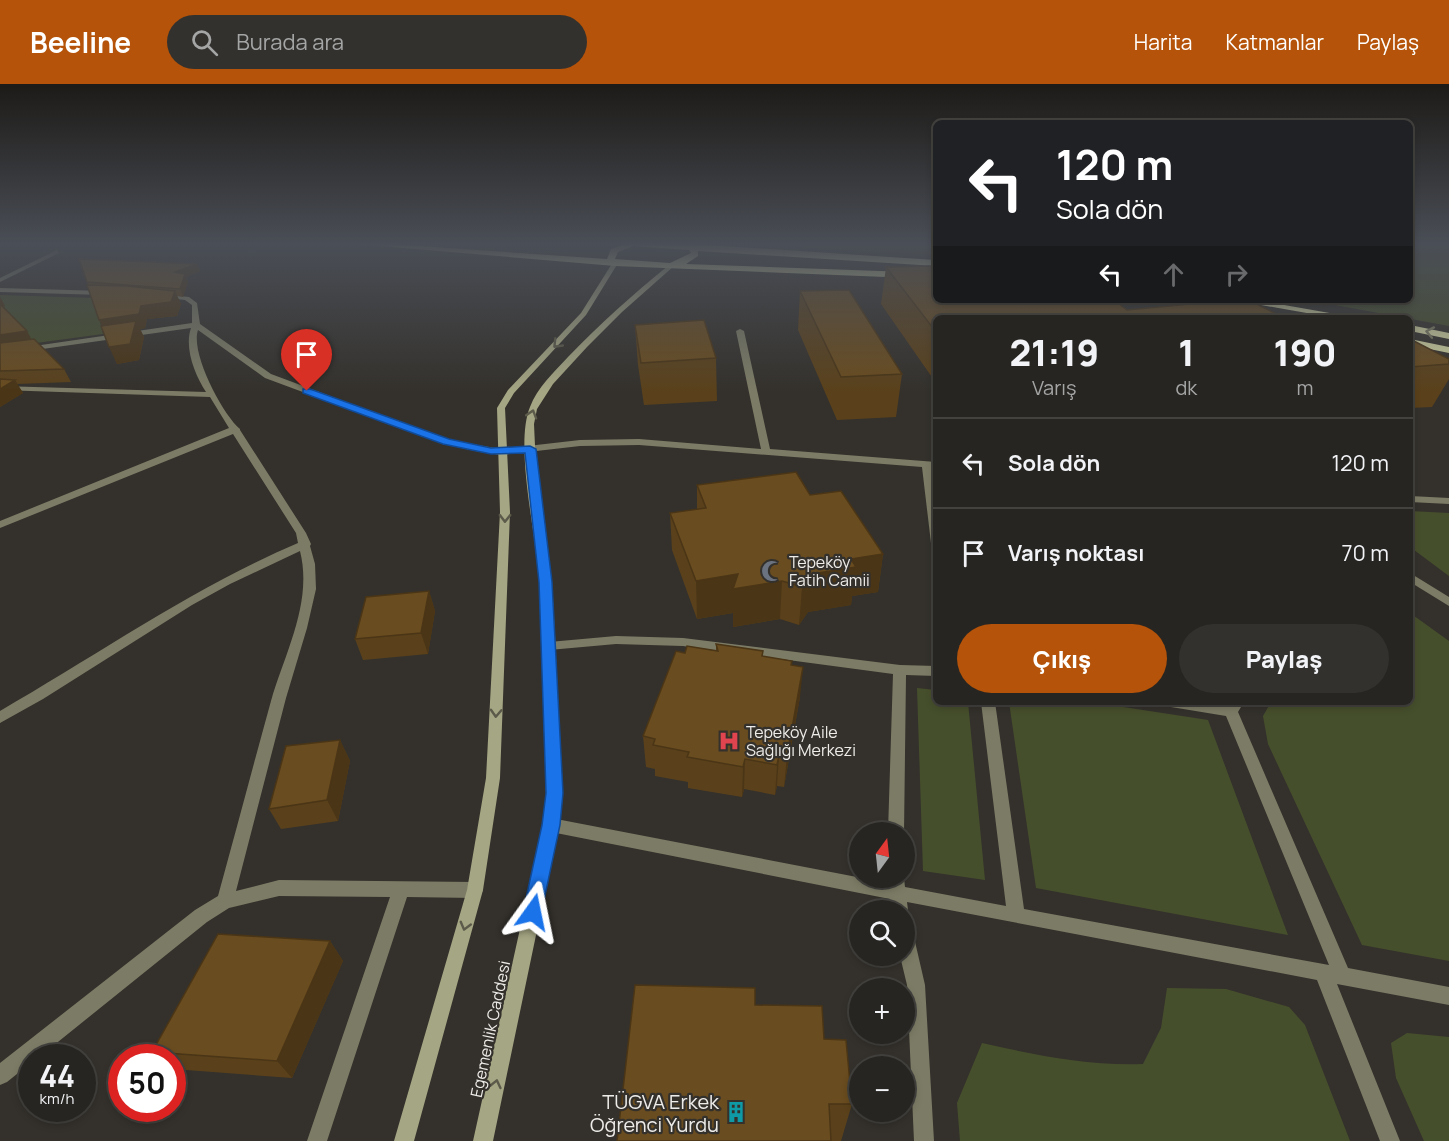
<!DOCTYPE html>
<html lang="tr">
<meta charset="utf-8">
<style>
body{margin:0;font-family:Manrope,sans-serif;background:#33312e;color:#f1f3f6;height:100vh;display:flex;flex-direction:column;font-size:22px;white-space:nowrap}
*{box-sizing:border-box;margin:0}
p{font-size:20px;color:#a4a5a5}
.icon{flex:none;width:33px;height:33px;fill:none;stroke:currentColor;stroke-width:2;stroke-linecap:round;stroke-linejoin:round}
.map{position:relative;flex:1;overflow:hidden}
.sheet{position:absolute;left:933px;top:231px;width:480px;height:390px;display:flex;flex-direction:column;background:#272521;border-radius:9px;box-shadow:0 3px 9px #0003,0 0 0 2px #43423f}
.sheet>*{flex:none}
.guide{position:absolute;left:933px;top:36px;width:480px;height:183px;border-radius:9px;box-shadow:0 3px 9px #0003,0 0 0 2px #43423f;background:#202124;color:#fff;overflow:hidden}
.needle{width:39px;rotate:15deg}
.tools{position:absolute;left:849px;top:738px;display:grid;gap:12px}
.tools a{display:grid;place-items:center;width:66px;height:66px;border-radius:50%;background:#272521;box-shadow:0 3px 9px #0003,0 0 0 2px #43423f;font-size:30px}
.speed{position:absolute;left:18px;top:960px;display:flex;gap:12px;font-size:30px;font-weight:700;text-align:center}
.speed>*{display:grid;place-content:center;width:78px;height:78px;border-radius:50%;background:#272521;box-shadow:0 3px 9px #0003,0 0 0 2px #43423f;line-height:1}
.speed small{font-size:15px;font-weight:400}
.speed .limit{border:9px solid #d22;background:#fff;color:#111}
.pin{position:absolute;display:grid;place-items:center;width:51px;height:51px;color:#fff;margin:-62px -26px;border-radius:50% 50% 50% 0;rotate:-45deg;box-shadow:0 0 6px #0007}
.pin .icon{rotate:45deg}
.me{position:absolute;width:66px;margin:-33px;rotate:12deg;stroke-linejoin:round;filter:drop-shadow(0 0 4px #0008)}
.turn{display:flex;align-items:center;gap:21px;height:126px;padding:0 24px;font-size:27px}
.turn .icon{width:78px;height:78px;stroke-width:2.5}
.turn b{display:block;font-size:42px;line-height:51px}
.lanes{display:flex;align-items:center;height:57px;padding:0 24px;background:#0003;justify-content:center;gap:30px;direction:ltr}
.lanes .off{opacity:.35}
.eta{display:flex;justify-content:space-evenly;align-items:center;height:102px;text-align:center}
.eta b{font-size:36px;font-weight:800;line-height:42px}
.button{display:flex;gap:12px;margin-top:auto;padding:12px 24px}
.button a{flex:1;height:69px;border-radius:36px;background:#b45309;color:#fff;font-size:24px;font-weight:800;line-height:69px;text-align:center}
.button a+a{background:#33312e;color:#f1f3f6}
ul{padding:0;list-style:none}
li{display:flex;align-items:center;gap:18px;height:90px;padding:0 24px;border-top:2px solid #43423f}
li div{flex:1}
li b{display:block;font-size:22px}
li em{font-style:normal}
header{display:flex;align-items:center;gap:36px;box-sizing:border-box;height:84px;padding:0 30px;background:#b45309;color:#fff}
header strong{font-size:28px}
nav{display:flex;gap:33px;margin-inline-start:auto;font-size:21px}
.search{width:420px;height:54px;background:#33312e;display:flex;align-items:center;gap:15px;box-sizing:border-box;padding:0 21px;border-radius:33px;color:#a4a5a5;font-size:22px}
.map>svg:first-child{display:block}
</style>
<header>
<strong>Beeline</strong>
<div class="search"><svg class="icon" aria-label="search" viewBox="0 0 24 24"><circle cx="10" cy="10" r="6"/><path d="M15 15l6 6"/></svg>Burada ara</div>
<nav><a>Harita</a><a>Katmanlar</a><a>Paylaş</a></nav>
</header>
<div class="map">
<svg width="1449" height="1057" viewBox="0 0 1449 1057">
<rect width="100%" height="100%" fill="#34312c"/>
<path fill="#464f2c" d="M750,160h186v11z
M1410,160h39v82l-141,-26h102z
M0,211l94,3 9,36 -67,9c-12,-8 -36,-35 -36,-48z
M1410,427l39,2v63l-39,-29z
M1410,529l39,28v320l-87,-16 -94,-201 -5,-28 8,-14h139z
M917,604l19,2v12h32l17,178 -62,-9z
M1009,618h82l117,18 80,215 -252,-47z
M1167,904l59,1 63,18 16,18 45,116h-390l-3,-38 25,-60c53,12 106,23 161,21l18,-36z
M1407,949l42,4v104h-25l-28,-63 -5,-35z"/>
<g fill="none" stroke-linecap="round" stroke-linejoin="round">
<path fill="#7c7c66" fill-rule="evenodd" d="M57,166l2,3 -59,29v-4z
M0,204l104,3 3,2 -3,2 -104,-3z
M163,210l26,3 8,6 3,21 71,50 177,66 53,9 79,-9 59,-1 122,10 -25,-118 4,-2 4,2 26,118 166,13v6h-4l4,31v47l-5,-3 -9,-76 -283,-22 -59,1 -79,9 -21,-3 -37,-8 -178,-66 -67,-48c-8,23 25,85 42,99v1l66,103 5,11 -1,2 5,18 1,25 -9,39 -21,70 -50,193 43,-11 196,2 6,3 2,5 -2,5 -6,3 -68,-1 -80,244h-20l83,-244 -111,-1 -50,12 -22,14 -169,136h-6v4l-25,20 -7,3v-22l195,-153 23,-14c18,-65 35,-130 53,-195 14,-48 42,-99 29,-150l-70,33 -38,21 -149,94 -43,24v-12c99,-57 193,-123 298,-168l-2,-10 -63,-99 -233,94v-7l229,-93 -19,-31 -210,-7v-4l206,6c-11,-17 -22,-44 -15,-64l-191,27v-4l192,-28v-18l-7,-5 -24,-3v-2z
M1410,412l39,2v6l-39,-2z
M1410,489l39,24v9l-39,-24z
M616,552l67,2 217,27 36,1v10l-30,-1 -2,157h-16l5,-158 -210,-28 -67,-2 -67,6 -6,-4 6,-4z
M981,618h14l29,207 305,56 -103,-249 -55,-9 -5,-1 -2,-4h37l26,4 3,-4h14l-6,10 110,256 101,19v18l-112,-21 63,157h-20l-63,-161 -410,-78 1,8 -4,6v-6h-13l-1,-11 -339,-67 -6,-2 -2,-5 2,-5 6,-2 337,65v-5h16l1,9 101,19z
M904,841l6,2 3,6 12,52 9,156h-20l-7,-156 -7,-29h4z"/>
<path fill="#a5a683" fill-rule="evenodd" d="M613,178l5,1 -32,52 -72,78 -9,15 5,104 -10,266 -17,112 -69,251h-20l73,-251 19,-112 14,-266 -3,-104 11,-18 73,-77z
M669,181l5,1 -52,46 -35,35 -34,37 -16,25 -3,15 2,44 16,116 3,52 7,157 -3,32 -66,316h-20l70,-316 3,-32c-2,-70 0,-140 -6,-209 -3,-45 -26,-138 -10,-177 7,-19 24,-35 38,-50 32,-33 65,-63 101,-92z"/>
<path fill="#d4d6a2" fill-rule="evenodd" d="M357,160h32l218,15 4,-10 15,-5h66l244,16v6l-238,-15v5l-12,8 250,9v6l-321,-13zM633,162l56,4 2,3 -21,10 -55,-4 3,-7z
M1155,216h21l36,8 -5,3z
M1233,216h23l102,18h-23z
M1410,241l39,8v6l-39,-8z
M1410,255l39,8v6l-39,-8z"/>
</g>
<path fill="#5a411b" d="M197,180l3,7 -14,6 2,5 -5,15 -6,-1 4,8 -4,12 -30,3 -2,9 -5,1 4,8 -5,23 -22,4 -30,-82z
M886,183l50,33 191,10 -191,8v65l-55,-79z
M800,207l102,83 -6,43 -59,3 -39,-90z
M0,213l5,9 -2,1 28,32 33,30 7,13 -54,2 6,9 -23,14z
M635,241l81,33 1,43 -73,4 -6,-40z
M1410,255l39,20v20l-17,28 -22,1z
M697,401l113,10 73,59 -5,38 -26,4 -1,9 -43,7 -9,13 -19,-6 -47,8v-14l-36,6 -25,-69 -2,-37 27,-4z
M429,507l6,20 -7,43 -65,6 -8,-21z
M716,560l47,7 -1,5 29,9 9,32 -16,90 -7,-1 -2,9 -31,-6 -2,8 -54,-9v-6l-33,-6v-7l-9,-2 -3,-31 42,-83 31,-2z
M340,656l10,21 -12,60 -57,8 -12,-20z
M330,857l13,20 -51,117 -119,-9 -1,-11h-13l-7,-6z
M824,955l28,65 -11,37h-224z"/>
<path fill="#4a3516" d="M197,180l3,7 -14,6 2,5 -5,15 -8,-25z
M175,207l6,13 -4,12 -30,3 -2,9 -5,1 4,8 -5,23 -22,4 -8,-17 -3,-13 -7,-14 42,-14z
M0,213l5,9 -5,1z
M27,247l7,13 -34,5v-14z
M15,296l8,13 -23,14v-18z
M883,470l-5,38 -26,4 -1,9 -43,7 -9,13 3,-38 10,-13 39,-15z
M738,490l44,7 -2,38 -47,8v-14l-36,6 -1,-38z
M429,507l6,20 -7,43 -7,-21z
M803,583l-3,30 -16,90 3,-31z
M340,656l10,21 -12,60 -11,-21z
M779,671l-2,31 -2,9 2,-30z
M745,675l-1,30 -2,8 1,-30z
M330,857l13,20 -51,117 -15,-17z"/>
<path fill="#694c1f" stroke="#4a3516" stroke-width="1.5" d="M79,175l118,5 -22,8 10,2 -5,15 -93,-7z
M936,182v34h178l13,10 106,-10h16l35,18h-348v14l-50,-65z
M87,201l40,1 48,5 -4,11 -30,4 -2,8 -40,6z
M849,206l53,84 -61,3 -41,-86z
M0,220l27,27 -27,4z
M704,236l12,38 -75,5 -6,-38z
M136,237l-6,23 -21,3 -8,-21z
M34,255l30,30 -64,2v-28z
M1410,255l39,20v5l-39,3z
M0,295l15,1 -15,9z
M796,388l14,23 31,-4 42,63 -32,5 5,8 -44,7 -10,13 -20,-6 -49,8 5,-15 -42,7 -26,-68 36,-5 -9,-23z
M429,507l-8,42 -66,6 11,-42z
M716,560l47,7 -1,5 30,5 -1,4 12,2 -16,89 -8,-1 -2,10 -32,-6 -2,8 -56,-10 2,-5 -36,-7 2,-6 -12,-3 33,-85 9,2 2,-7 31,5z
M340,656l-13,60 -58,9 17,-63z
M218,850l112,7 -53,120 -125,-9z
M635,901l120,3v17l67,1 2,33 22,1 6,64h-23l2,37h-214z"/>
<defs><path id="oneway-chevron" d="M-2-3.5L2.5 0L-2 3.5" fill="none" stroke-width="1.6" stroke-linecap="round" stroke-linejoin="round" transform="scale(1.5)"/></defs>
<use stroke="#7c7b61" href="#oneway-chevron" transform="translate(1430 248) rotate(-169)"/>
<g stroke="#5c5a4a">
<use href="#oneway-chevron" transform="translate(557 260) rotate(134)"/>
<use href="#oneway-chevron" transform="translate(532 330) rotate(-73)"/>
<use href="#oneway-chevron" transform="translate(505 434) rotate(91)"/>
<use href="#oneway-chevron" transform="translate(496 629) rotate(93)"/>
<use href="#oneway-chevron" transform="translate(465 842) rotate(105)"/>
<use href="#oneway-chevron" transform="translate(496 1000) rotate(-77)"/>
</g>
<linearGradient id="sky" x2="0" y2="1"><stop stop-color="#1d1b18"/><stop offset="0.52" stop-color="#4a4e56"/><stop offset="1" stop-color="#4a4e56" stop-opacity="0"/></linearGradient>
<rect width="1449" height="308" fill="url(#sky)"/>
<path fill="#1a73e8" stroke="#114b97" stroke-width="1.5" d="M303,305h7l139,50 42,9 39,-2 6,3 16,133 11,211 -3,32 -20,94 -7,3 -7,-3 -3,-7 19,-87 4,-32 -7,-211 -14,-129 -34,1 -48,-10 -140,-51z"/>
<defs>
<symbol id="mosque-bare" viewBox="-9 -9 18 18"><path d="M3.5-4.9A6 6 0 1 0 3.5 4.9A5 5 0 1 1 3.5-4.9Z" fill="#6b7280" stroke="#34312c" stroke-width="2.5" paint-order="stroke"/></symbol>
<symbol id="hospital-bare" viewBox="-9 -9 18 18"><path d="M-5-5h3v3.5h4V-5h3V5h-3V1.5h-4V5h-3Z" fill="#e0444e" stroke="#34312c" stroke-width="2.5" paint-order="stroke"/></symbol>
<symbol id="building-bare" viewBox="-9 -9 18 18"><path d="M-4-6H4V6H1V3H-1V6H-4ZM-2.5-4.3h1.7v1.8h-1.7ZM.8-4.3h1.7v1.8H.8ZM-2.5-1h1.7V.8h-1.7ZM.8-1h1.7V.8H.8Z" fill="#0f9aa8" stroke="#34312c" stroke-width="2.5" paint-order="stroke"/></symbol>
</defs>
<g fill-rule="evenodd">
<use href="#mosque-bare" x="757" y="472" width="30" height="30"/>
<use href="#hospital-bare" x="714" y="642" width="30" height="30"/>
<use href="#building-bare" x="721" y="1013" width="30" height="30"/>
</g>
<g text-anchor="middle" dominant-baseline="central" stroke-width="4.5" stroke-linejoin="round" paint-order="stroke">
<g font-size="16" fill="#eeece9" stroke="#34312c" text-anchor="start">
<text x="789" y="478">Tepeköy<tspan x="789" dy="18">Fatih Camii</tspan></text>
<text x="746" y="648">Tepeköy Aile<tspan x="746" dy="18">Sağlığı Merkezi</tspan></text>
</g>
<g font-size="16" fill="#eeece9" stroke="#34312c">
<text transform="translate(490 945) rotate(-78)">Egemenlik Caddesi</text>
</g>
<g font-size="20" fill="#eeece9" stroke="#34312c" text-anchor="end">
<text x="719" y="1017">TÜGVA Erkek<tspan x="719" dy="23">Öğrenci Yurdu</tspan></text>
</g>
</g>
</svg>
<div class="tools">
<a><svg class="needle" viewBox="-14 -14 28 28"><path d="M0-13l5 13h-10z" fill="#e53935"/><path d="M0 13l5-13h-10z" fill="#a4a5a5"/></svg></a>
<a><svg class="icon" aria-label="search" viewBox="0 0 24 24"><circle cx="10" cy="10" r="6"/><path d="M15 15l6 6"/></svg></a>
<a>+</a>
<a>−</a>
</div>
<div class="speed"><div>44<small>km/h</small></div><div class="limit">50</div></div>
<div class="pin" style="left:307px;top:307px;background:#d93025"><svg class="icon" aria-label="arrive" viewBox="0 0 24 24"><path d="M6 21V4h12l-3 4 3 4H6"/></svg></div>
<svg class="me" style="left:533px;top:828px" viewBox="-20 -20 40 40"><path d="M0-17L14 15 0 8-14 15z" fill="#1a73e8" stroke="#fff" stroke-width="4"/></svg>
<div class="guide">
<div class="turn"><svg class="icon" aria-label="left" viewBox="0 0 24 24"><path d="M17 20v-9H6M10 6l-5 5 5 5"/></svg><div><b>120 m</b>Sola dön</div></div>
<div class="lanes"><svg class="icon" aria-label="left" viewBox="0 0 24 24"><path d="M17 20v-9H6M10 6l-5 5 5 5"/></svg><svg class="icon off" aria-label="ahead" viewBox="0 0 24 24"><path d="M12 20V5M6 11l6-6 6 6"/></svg><svg class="icon off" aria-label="right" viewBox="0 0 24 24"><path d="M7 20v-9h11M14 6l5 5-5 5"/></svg></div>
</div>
<section class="sheet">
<div class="eta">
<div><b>21:19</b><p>Varış</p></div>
<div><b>1</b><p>dk</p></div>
<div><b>190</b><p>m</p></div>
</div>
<ul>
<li><svg class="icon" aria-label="left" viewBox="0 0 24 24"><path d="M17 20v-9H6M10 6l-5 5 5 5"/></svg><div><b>Sola dön</b></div><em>120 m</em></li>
<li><svg class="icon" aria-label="arrive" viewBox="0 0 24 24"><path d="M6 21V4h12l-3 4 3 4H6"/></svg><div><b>Varış noktası</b></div><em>70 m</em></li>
</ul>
<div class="button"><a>Çıkış</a><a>Paylaş</a></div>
</section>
</div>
